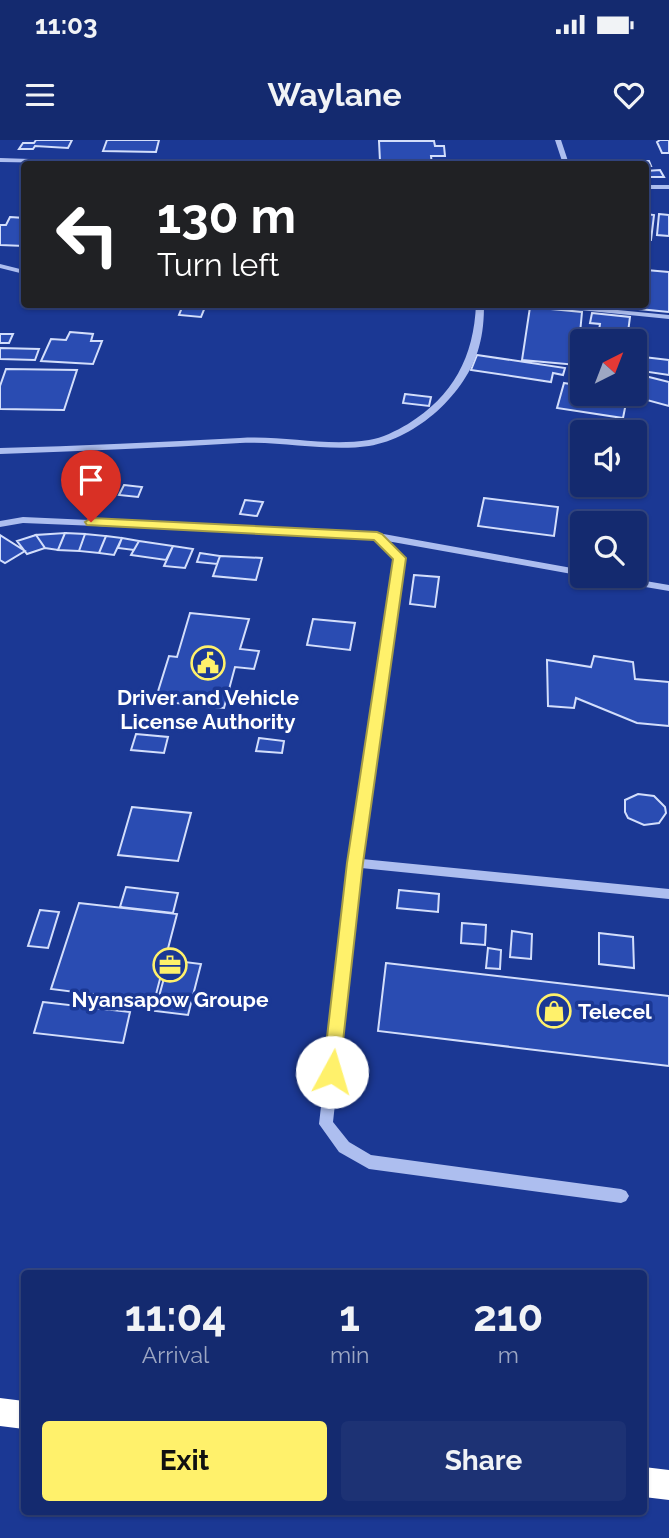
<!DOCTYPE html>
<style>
body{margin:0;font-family:Raleway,sans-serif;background:#1d3274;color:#f1f3f6;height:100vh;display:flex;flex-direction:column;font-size:26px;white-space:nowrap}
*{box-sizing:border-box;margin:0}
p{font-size:23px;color:#9da7c3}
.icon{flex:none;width:38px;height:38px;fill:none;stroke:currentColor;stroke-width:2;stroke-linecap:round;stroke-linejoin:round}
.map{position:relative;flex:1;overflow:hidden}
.panel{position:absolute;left:21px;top:1130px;width:626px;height:245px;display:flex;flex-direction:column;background:#142a6f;border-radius:7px;box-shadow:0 2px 5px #0004,0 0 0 2px #334682}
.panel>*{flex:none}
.guide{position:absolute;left:21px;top:21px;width:628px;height:147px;border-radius:7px;box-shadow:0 2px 5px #0004,0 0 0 2px #334682;background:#202124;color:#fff;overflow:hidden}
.needle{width:46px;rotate:42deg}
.controls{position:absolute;left:570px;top:189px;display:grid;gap:14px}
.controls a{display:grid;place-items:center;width:77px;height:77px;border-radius:7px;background:#142a6f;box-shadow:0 2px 5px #0004,0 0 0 2px #334682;font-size:35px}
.pin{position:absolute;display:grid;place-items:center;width:60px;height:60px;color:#fff;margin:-72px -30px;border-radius:50% 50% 50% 0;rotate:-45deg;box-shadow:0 0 7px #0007}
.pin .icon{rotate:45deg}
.me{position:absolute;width:77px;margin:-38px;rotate:6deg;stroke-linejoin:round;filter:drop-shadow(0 0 5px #0008)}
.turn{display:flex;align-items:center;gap:24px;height:147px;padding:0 21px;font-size:32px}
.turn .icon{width:91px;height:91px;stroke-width:2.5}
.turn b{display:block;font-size:49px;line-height:60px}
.eta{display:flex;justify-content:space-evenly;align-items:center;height:119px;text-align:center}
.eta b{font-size:42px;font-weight:700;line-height:49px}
.cta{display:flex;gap:14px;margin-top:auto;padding:14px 21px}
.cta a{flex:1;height:80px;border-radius:7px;background:#fff16b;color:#111;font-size:28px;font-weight:700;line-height:80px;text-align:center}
.cta a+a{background:#1d3274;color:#f1f3f6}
.status{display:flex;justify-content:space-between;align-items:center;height:49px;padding:0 35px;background:#142a6f;direction:ltr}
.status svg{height:19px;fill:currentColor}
header{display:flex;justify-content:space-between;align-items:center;height:91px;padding:0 21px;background:#142a6f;font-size:32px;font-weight:700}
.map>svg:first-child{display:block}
</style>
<div class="status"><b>11:03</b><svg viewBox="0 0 49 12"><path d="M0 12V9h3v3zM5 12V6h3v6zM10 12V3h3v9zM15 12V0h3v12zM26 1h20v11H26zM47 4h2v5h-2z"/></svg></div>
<header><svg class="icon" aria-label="menu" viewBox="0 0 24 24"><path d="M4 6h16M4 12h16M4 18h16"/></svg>Waylane<svg class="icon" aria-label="heart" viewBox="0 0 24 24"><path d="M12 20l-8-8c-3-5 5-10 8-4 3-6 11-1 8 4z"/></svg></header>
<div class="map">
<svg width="669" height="1398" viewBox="0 0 669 1398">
<rect width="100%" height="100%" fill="#1b3894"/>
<path fill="#2a4cb2" stroke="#d3defb" stroke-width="2" d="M36,0h36l-4,8 -33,-2 -2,3h-14l4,-6h11z
M107,0h52l-3,12 -53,-1z
M660,0h9v13h-7l-5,-11z
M379,1h55l1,5h9l1,10h-14l1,8h-38v-3h-14z
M649,21l2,5 -55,-3z
M660,30l4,7h-18v-6z
M646,74l8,1 -3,25h-5z
M659,74l10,1v21l-12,-1z
M10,77l14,1v28l-24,-1v-20h6z
M646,130l23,2v40l-30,-3v-4h-5l12,-1z
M183,165l22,2 -4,10 -22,-2z
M530,167l52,5 -5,53 -55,-5z
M592,173l38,4 -3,23 -29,-3 2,-13 -10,-1z
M70,192l23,2 -2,7h11l-9,23 -52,-3 10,-22 15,1z
M0,194h13l-4,9h-9z
M0,208l39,1 -4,11 -35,-1z
M477,215l88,13 -2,7 -10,-2 -2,9 -80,-12z
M635,216l34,4v15l-34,-5z
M6,229l71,1 -13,40 -64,-1v-23z
M645,236l24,6v24l-37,-10z
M564,243l19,3v8l44,4 -4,20 -66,-10z
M405,254l26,3 -2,9 -26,-3z
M124,345l18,2 -4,10 -19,-2z
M484,358l74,9 -4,29 -76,-10z
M245,360l18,2 -6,14 -17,-2z
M577,377l23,3v3h-17v10l-8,-1z
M65,393l20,1 -6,17 -21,-1z
M65,393l-7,17 -13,-2 -9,-13z
M85,394l21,2 -7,17 -20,-2z
M0,395l25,16 -20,12 -5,-3z
M36,395l9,13 -18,6 -10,-13z
M106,396l16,2 -8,17 -15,-2z
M122,398l17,3 -5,9 -16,-2z
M139,401l34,5 -7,14 -35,-5z
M173,406l20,3 -8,19 -21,-2z
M200,413l20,3 -3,8 -20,-2z
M220,416l42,2 -6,22 -43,-4z
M414,435l25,2 -4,30 -25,-3z
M190,473l59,6 -9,30 19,2 -5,18 -19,-2 -11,41 -69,-7 14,-45 8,1z
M313,479l42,4 -5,27 -43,-5z
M594,516l39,6 2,17 34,3v44l-32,-3 -61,-25 -2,10 -26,-2 -1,-46 44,7z
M136,594l32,3 -4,16 -33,-3z
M259,598l25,3 -2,12 -26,-2z
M638,654l16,2 11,11 1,6 -7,10 -15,2 -16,-7 -3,-6v-12z
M132,667l59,6 -13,48 -60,-6z
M126,747l52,6 -5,20 -53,-6z
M399,750l40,4 -1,18 -41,-4z
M79,763l98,11 -23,88 -103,-13z
M40,770l19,2 -11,36 -20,-2z
M462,783l24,2 -1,20 -24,-2z
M512,791l20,3 -1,25 -21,-2z
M599,793l34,4 1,31 -35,-4z
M488,808l13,2 -1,19 -14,-1z
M169,820l32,4 -13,51 -33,-4z
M386,823l283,33v70l-291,-35z
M43,862l87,10 -7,31 -89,-10z"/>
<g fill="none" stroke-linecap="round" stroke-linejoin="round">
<path fill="#adbeef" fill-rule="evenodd" d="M555,0h6l8,24h-6z
M0,18l120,4 3,2 -123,-2z
M646,45h23v4h-23z
M0,124l24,6v4l-24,-6z
M476,164h8c0,15 -1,29 -5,43 -13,47 -62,91 -110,99 -42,6 -86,-5 -129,-3 -80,5 -160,8 -240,11v-6c80,-2 160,-6 240,-10 43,-3 86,9 129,2 13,-2 27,-9 39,-16 45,-28 66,-67 68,-120z
M520,164h36l113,11v4z
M23,377l355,16 205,37v6h2h-2l-196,-35 17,17 -42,301 307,30v10l-308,-31 -28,254 16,20 22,13 250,34 5,2 3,5 -3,5 -5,2 -252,-34 -30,-17 -20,-28 30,-261 45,-304 -20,-20 -34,-3 -317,-13 -23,4v-6z
M593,436h23l53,9v6l-71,-12z"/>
<path fill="#fff" fill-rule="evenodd" d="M0,1258l24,3v28l-24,-3z
M644,1327l25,3v30l-25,-3z"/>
</g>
<path fill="#fff16b" stroke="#a69d46" stroke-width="2" d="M91,378l286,14 5,2 24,24 -43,305 -24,214 -7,3 -6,-3 -3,-5 24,-209 46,-304 -19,-19 -287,-15 -2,-3z"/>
<defs>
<symbol id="civic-ring" viewBox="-11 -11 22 22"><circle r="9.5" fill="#1b3894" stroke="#fff16b" stroke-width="1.5"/><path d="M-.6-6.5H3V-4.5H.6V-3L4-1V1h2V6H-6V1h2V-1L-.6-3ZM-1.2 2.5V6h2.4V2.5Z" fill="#fff16b"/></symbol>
<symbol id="office-ring" viewBox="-11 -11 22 22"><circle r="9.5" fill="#1b3894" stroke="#fff16b" stroke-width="1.5"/><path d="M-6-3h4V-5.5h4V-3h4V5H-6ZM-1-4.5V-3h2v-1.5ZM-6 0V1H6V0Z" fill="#fff16b"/></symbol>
<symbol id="shop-ring" viewBox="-11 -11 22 22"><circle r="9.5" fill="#1b3894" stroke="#fff16b" stroke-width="1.5"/><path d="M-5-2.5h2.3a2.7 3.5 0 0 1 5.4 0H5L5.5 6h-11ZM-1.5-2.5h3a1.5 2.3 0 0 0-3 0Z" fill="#fff16b"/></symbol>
</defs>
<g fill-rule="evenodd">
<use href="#civic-ring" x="189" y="504" width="38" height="38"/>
<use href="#office-ring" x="151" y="806" width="38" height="38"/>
<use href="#shop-ring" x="535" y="852" width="38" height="38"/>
</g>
<g text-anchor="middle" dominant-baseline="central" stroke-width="7" stroke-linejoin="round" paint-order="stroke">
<g font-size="21" font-weight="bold" fill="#fff" stroke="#1b3894">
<text x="208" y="557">Driver and Vehicle<tspan x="208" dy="24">License Authority</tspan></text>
<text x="170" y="859">Nyansapow Groupe</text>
<text x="578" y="871" text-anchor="start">Telecel</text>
</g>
</g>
</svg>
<div class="controls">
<a><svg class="needle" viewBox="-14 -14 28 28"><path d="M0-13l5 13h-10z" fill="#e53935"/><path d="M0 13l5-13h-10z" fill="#9da7c3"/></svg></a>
<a><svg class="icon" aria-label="sound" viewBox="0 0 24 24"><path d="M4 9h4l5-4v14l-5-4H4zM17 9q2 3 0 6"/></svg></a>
<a><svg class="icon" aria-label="search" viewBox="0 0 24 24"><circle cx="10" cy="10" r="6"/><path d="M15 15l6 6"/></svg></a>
</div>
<div class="pin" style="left:91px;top:382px;background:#d93025"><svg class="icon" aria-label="arrive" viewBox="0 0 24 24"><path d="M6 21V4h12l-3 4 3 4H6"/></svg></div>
<svg class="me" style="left:332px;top:932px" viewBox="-20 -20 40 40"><circle r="19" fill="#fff"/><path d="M0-13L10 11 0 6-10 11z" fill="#fff16b"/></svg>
<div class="guide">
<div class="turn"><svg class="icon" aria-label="left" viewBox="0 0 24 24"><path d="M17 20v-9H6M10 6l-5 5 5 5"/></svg><div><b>130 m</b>Turn left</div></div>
</div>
<section class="panel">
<div class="eta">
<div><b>11:04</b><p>Arrival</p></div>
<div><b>1</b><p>min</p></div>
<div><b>210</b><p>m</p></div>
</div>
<div class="cta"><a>Exit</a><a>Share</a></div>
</section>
</div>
